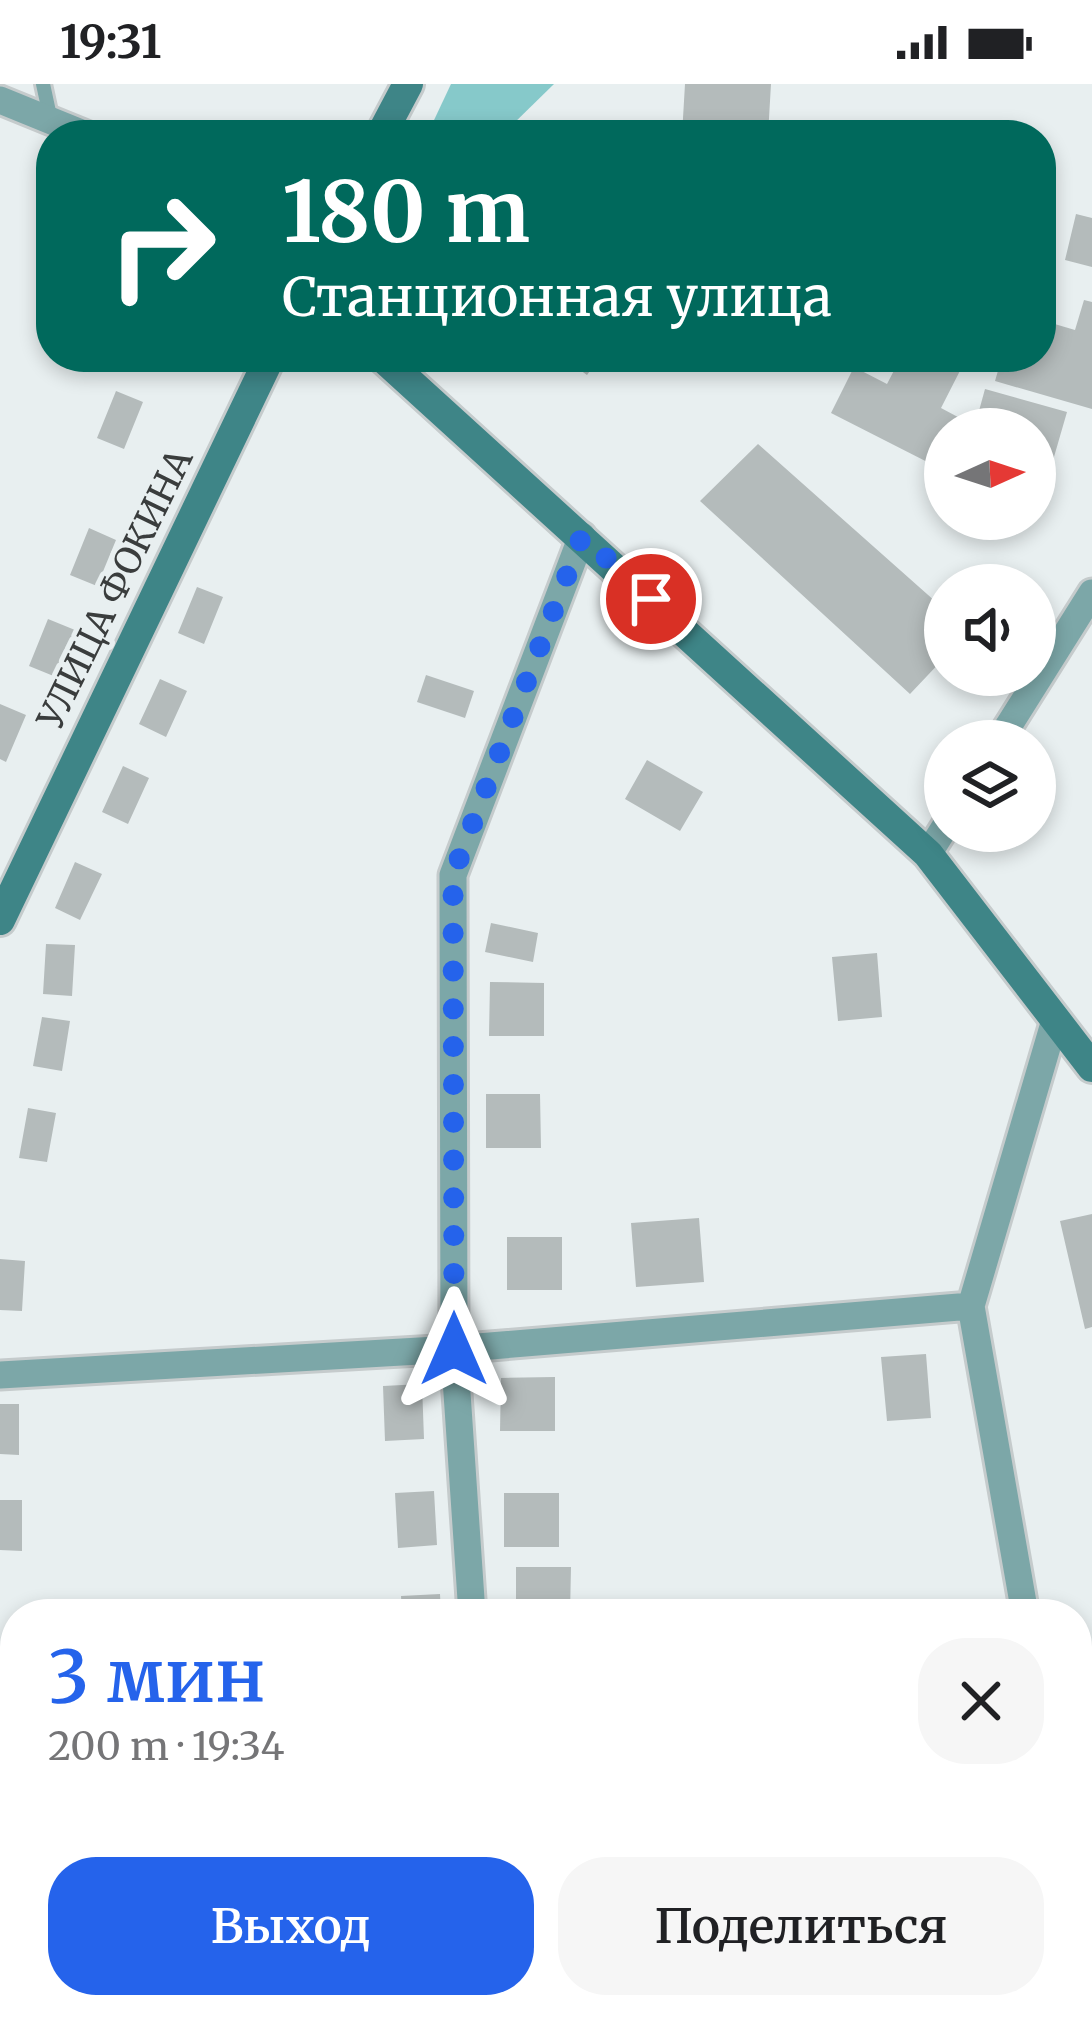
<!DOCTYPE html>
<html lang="ru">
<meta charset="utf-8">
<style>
body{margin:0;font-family:Merriweather,serif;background:#f6f6f6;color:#202124;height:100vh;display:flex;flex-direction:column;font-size:45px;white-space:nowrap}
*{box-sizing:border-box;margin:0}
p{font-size:39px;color:#757577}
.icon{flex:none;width:66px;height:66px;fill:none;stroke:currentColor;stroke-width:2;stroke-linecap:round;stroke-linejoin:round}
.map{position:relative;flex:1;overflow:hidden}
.side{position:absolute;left:0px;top:1515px;width:1092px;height:420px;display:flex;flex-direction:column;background:#fff;border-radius:48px 48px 0 0;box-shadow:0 6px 18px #0003}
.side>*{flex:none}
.guide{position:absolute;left:36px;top:36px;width:1020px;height:252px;border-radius:48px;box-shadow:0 6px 18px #0003;background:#00695c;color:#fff;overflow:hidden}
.needle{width:78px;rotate:87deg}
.fabs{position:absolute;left:924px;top:324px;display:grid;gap:24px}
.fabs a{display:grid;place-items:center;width:132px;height:132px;border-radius:50%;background:#fff;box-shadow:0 6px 18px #0003;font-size:60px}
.pin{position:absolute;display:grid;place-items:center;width:102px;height:102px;color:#fff;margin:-51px;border:6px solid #fff;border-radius:50%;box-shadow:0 3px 12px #0007}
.me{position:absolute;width:132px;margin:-66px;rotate:0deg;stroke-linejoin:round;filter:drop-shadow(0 0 9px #0008)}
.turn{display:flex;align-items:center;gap:42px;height:252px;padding:0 48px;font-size:54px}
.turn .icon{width:156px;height:156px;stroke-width:2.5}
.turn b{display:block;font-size:84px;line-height:102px}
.round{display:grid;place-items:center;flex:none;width:126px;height:126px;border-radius:48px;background:#f6f6f6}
.overview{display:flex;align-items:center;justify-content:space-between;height:204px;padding:0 48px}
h1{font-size:72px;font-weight:600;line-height:90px;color:#2563eb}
.action{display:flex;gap:24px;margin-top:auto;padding:24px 48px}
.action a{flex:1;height:138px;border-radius:48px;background:#2563eb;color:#fff;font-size:48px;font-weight:600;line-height:138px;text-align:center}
.action a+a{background:#f6f6f6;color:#202124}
.status{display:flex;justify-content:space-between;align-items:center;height:84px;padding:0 60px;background:#fff;direction:ltr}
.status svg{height:33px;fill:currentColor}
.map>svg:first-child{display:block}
</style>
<div class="status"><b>19:31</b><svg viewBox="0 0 49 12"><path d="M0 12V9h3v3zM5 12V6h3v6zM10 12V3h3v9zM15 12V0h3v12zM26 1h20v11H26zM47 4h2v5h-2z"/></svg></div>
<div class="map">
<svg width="1092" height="1935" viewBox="0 0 1092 1935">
<rect width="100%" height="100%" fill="#e8eff0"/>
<path fill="#86c9ca" d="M451,0h103l-52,51h-75z"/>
<path fill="#b4bbbb" d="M685,0h86l-3,51h-86z
M1076,130l16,4v49l-27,-7z
M1084,216l8,2v107l-97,-28 7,-24h39v-37l34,10z
M562,273h38l-13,18z
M901,273h66l-26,51 30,16 -3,5h-23v42l-114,-58 23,-46 33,17z
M985,305l82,23 -31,107 -1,-90h-61z
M116,307l27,11 -19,47 -27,-11z
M758,360l187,166v47l-35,37 -210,-193z
M89,444l27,12 -19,46 -27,-11z
M197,503l26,10 -19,47 -26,-11z
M48,535l27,11 -19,47 -27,-11z
M426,591l48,16 -9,27 -48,-16z
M160,595l27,12 -21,46 -27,-13z
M0,620l26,11 -20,47 -6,-3z
M647,676l56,32 -23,39 -55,-32z
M123,682l26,12 -21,46 -26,-12z
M75,778l27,12 -22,46 -25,-12z
M491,839l47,10 -5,29 -48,-10z
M46,860l29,1 -3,51 -29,-2z
M877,869l5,64 -44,4 -6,-64z
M490,898l54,1v53h-55z
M42,933l28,4 -8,50 -29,-5z
M486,1010h54l1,54h-55z
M28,1024l28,5 -9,49 -28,-4z
M1092,1130v113l-7,2 -25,-108z
M699,1134l5,64 -68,5 -5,-64z
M507,1153h55v53h-55z
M0,1175l25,2 -3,50 -22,-1z
M926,1270l5,64 -44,3 -6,-64z
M555,1293v54h-55l1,-53z
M422,1300l2,55 -39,2 -2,-55z
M0,1320h19v51l-19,-1z
M434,1407l3,54 -39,3 -3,-55z
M504,1409h55v54h-55z
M0,1416h22v51l-22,-1z
M516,1483h55l-1,47h-54z
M440,1510l1,20h-39l-1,-18z
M7,1539h8v29h-9z
M890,1920h70l2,15h-69z
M583,1926l1,9h-39l-1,-5z"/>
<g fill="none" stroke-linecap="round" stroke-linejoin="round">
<defs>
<path id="lane" d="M43,0l8,37"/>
<path id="street" d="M0,16l86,35
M999,657l93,-148
M928,770l17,-27
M0,1291l454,-26 517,-43
M472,1530l-18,-265 -1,-474 129,-339
M1025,1530l-54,-308 84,-286
M1077,1749l15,63
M500,1920l1,15"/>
<path id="secondary" d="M381,51l27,-51
M382,273l546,497 164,213
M0,836l270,-563"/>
</defs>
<use href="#lane" stroke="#c5cbcc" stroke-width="20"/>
<use href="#street" stroke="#c5cbcc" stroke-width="33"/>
<use href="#secondary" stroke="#c5cbcc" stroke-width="36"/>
<use href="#lane" stroke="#7ca7a8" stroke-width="14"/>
<use href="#street" stroke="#7ca7a8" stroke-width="27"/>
<use href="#secondary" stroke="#3e8587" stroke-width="30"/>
</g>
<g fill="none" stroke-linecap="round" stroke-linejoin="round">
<path stroke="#2563eb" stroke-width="21" stroke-dasharray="0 37.8" d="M454,1265l-1,-474 129,-339 69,63"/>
</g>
<g text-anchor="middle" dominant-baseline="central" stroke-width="10" stroke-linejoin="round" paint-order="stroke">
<g font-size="36" fill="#3a3d3d" stroke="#e8eff0">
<text transform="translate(115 505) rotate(-64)">УЛИЦА ФОКИНА</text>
</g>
</g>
</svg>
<div class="fabs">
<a><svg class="needle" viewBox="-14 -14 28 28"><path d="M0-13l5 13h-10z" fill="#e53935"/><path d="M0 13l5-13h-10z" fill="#757577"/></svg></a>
<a><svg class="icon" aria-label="sound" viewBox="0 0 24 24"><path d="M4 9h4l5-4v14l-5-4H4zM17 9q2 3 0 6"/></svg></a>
<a><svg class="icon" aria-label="layers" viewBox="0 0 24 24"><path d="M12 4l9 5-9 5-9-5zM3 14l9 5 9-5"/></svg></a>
</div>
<div class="pin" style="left:651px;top:515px;background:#d93025"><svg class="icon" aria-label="arrive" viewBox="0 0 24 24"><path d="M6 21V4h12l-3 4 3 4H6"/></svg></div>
<svg class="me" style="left:454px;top:1265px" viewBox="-20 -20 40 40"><path d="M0-17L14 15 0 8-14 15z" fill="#2563eb" stroke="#fff" stroke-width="4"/></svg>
<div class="guide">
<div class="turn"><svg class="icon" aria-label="right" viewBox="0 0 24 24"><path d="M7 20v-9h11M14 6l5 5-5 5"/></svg><div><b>180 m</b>Станционная улица</div></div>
</div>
<section class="side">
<div class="overview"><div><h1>3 мин</h1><p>200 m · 19:34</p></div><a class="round"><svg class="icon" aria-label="close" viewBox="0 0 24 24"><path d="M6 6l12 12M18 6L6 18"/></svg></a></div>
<div class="action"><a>Выход</a><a>Поделиться</a></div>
</section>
</div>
